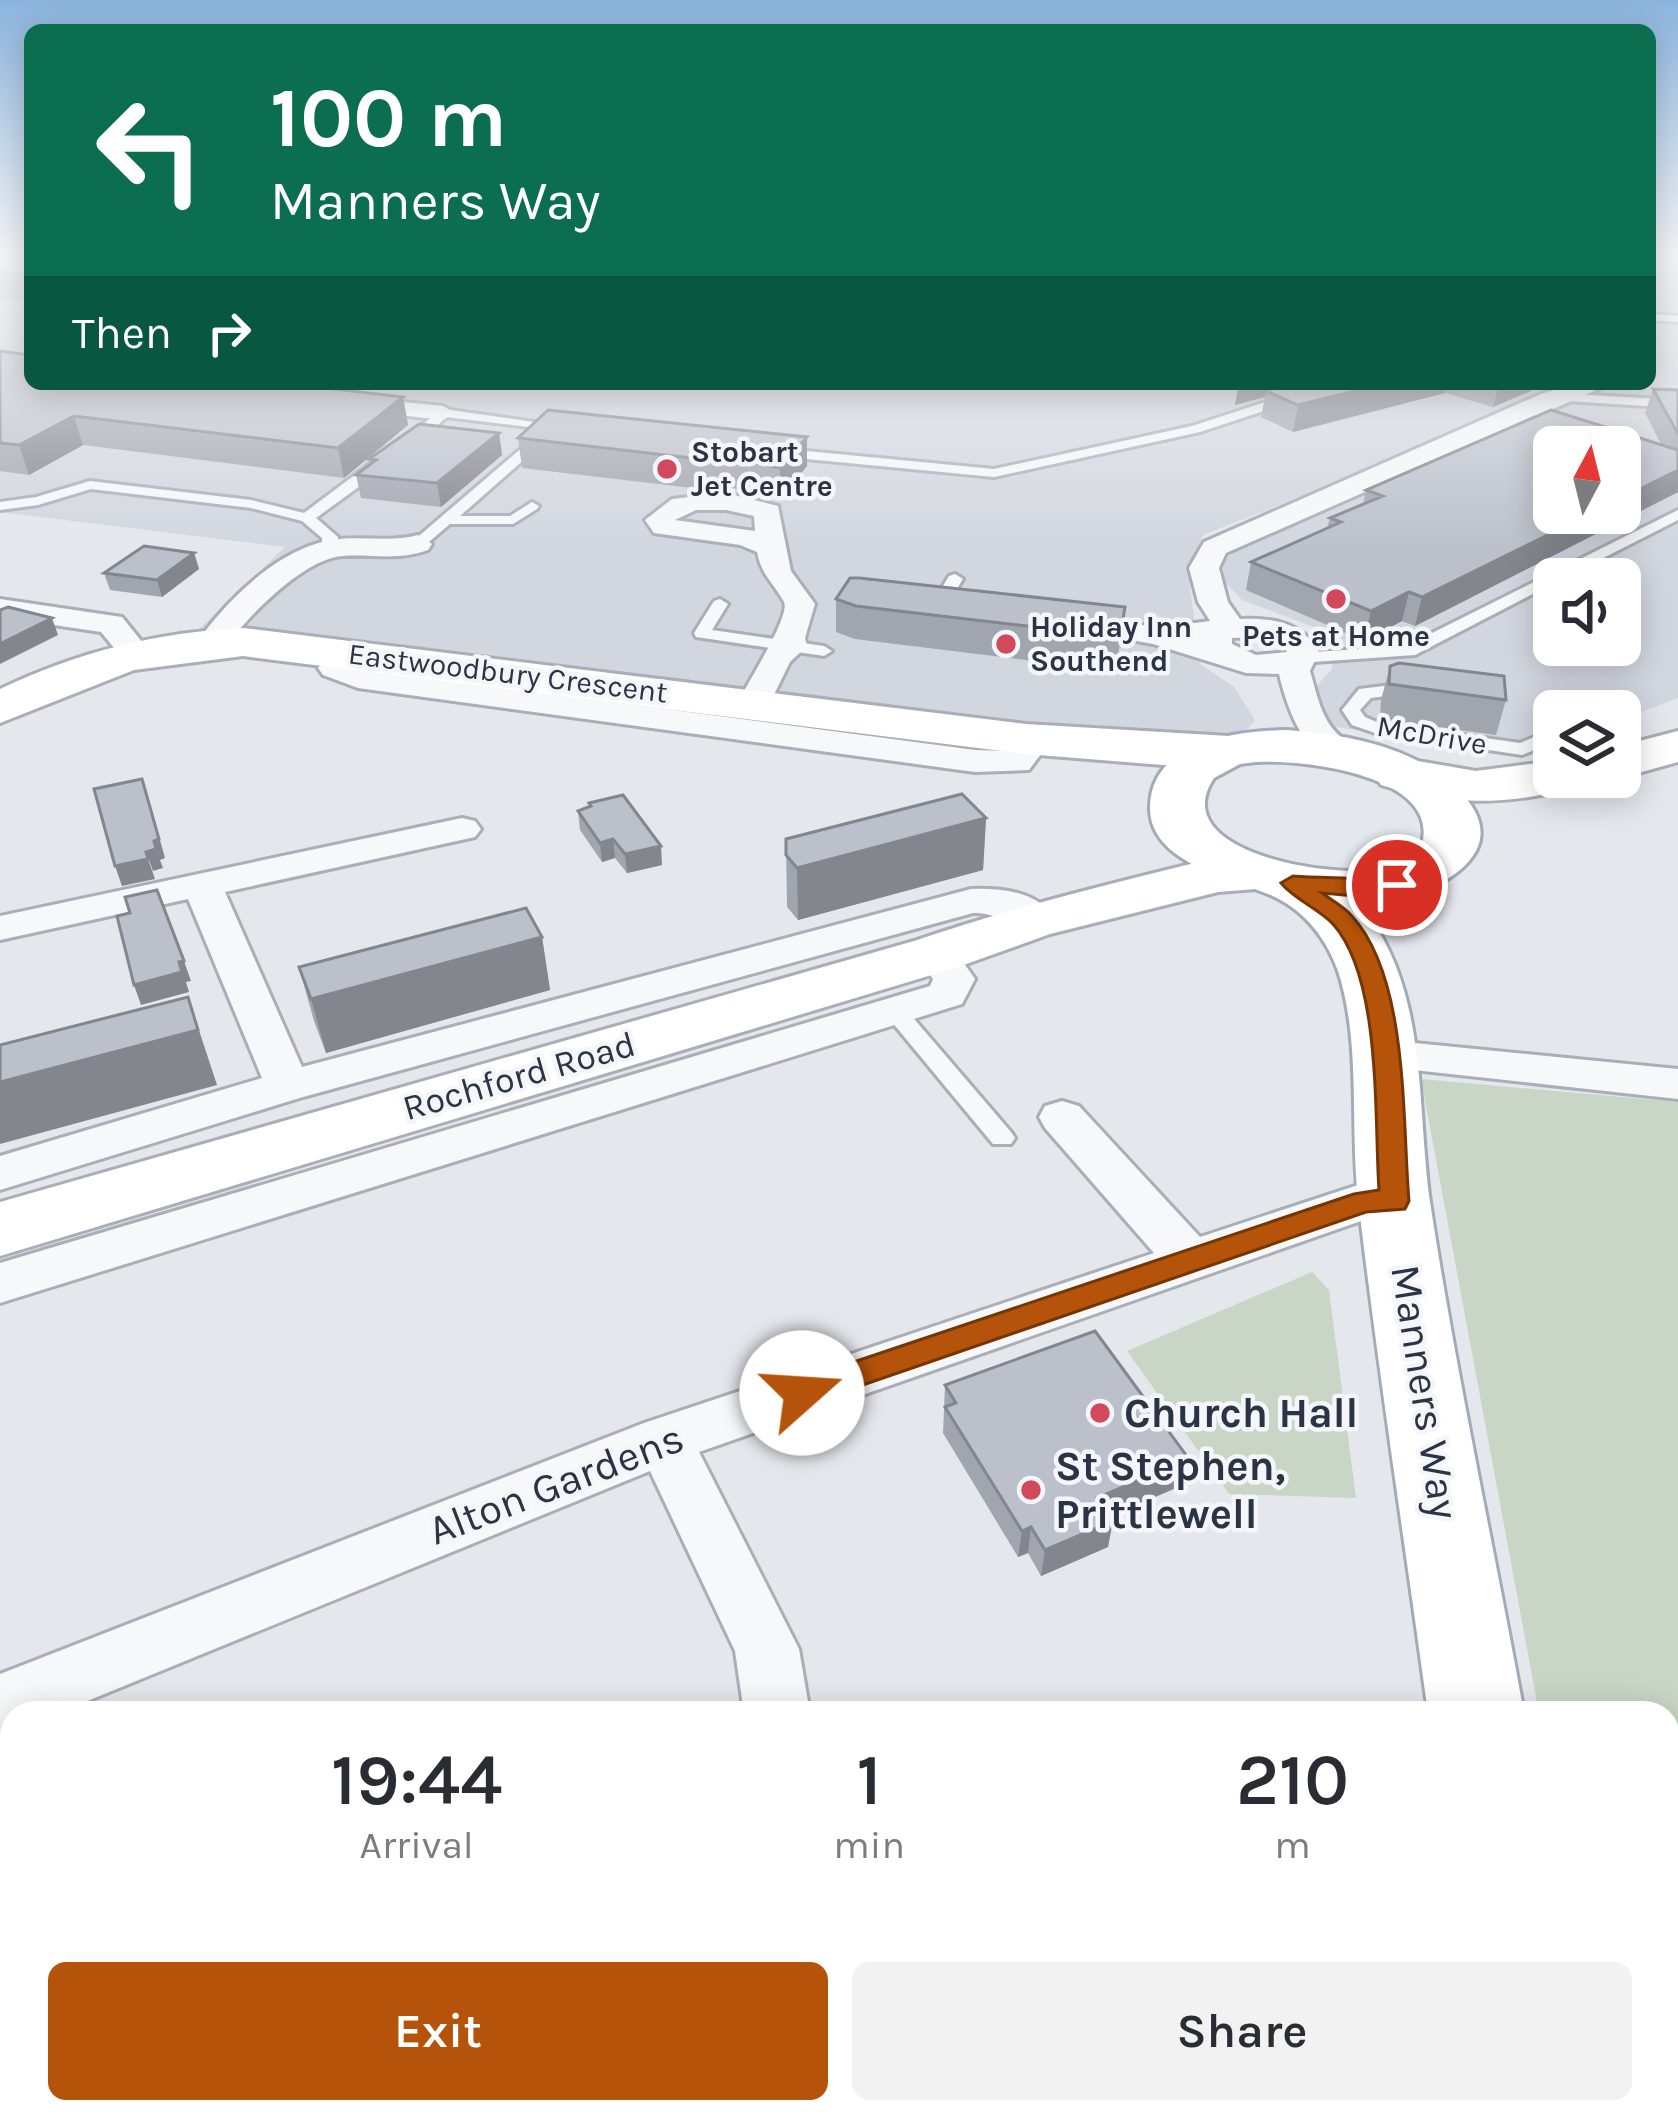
<!DOCTYPE html>
<style>
body{margin:0;font-family:Karla,sans-serif;background:#f2f2f3;color:#2b2b33;height:100vh;display:flex;flex-direction:column;font-size:45px;white-space:nowrap}
*{box-sizing:border-box;margin:0}
p{font-size:39px;color:#7c7c81}
.icon{flex:none;width:66px;height:66px;fill:none;stroke:currentColor;stroke-width:2;stroke-linecap:round;stroke-linejoin:round}
.map{position:relative;flex:1;overflow:hidden}
.sheet{position:absolute;left:0px;top:1701px;width:1680px;height:423px;display:flex;flex-direction:column;background:#fff;border-radius:36px 36px 0 0;box-shadow:0 6px 30px #0003}
.sheet>*{flex:none}
.top-card{position:absolute;left:24px;top:24px;width:1632px;height:366px;border-radius:18px;box-shadow:0 6px 30px #0003;background:#0b6e4f;color:#fff;overflow:hidden}
.needle{width:78px;rotate:7deg}
.fabs{position:absolute;left:1533px;top:426px;display:grid;gap:24px}
.fabs a{display:grid;place-items:center;width:108px;height:108px;border-radius:18px;background:#fff;box-shadow:0 6px 30px #0003;font-size:60px}
.pin{position:absolute;display:grid;place-items:center;width:102px;height:102px;color:#fff;margin:-51px;border:6px solid #fff;border-radius:50%;box-shadow:0 3px 12px #0007}
.me{position:absolute;width:132px;margin:-66px;rotate:71deg;stroke-linejoin:round;filter:drop-shadow(0 0 9px #0008)}
.turn{display:flex;align-items:center;gap:42px;height:252px;padding:0 48px;font-size:54px}
.turn .icon{width:156px;height:156px;stroke-width:2.5}
.turn b{display:block;font-size:84px;line-height:102px}
.then{display:flex;align-items:center;height:114px;padding:0 48px;background:#0003;gap:24px;font-size:45px}
.eta{display:flex;justify-content:space-evenly;align-items:center;height:204px;text-align:center}
.eta b{font-size:72px;font-weight:600;line-height:84px}
.cta{display:flex;gap:24px;margin-top:auto;padding:24px 48px}
.cta a{flex:1;height:138px;border-radius:18px;background:#b45309;color:#fff;font-size:48px;font-weight:600;line-height:138px;text-align:center}
.cta a+a{background:#f2f2f3;color:#2b2b33}
.map>svg:first-child{display:block}
</style>
<div class="map">
<svg width="1678" height="2122" viewBox="0 0 1678 2122">
<rect width="100%" height="100%" fill="#e4e7ec"/>
<path fill="#d2d6de" fill-rule="evenodd" d="M0,255h30v129h1620v-129h17l11,16v137l-136,-7 -339,134 -15,37 12,92 34,23 21,33 -14,17 -117,-1 -807,-100 -123,-2 91,-87 -285,-35z
M1567,404l111,6v288l-58,22v-9h-66v35l-28,10 -196,-30 -18,-35 20,-22 -2,-36 -88,-33 -17,-18 -3,-19 16,-16zM1554,447h66v66h-66zM1554,579h66v66h-66z"/>
<path fill="#c9d6c5" d="M1421,1079l257,23v862l-10,-7v-244h-129z
M1312,1272l17,18 27,208 -127,-4 -102,-143z"/>
<g fill="none" stroke-linecap="round" stroke-linejoin="round">
<path fill="#b0b6c1" fill-rule="evenodd" d="M0,270l30,3v28l-30,-3z"/>
<defs>
<path id="lane" d="M1650,314l28,2v6l-28,-2z
M1293,393l4,1v6l-97,32 -206,45 -219,-21 -7,-4 7,-4 219,21 198,-43z
M1555,393l123,7v8l-127,-8v-6z
M443,409l126,18 -7,4 -116,-14 -23,23 -107,78 22,19v11l-14,10 -8,-5 6,-6v-9l-20,-17 -51,-13 -160,-19 -53,16 -38,5v-8l36,-5 54,-16 161,19 53,13z
M524,446l12,3 -76,67h50l22,-14 7,4 -2,3 -24,15h-63l-27,23h-10v-6z
M1678,510v10l-116,59h-8v4l-139,72 -116,8 -9,-5 9,-5 107,-7z
M955,574l8,5 -14,23 -14,3 -2,-3 16,-26z
M720,599l8,5 -16,26 112,16 8,5 -8,5 -128,-19 -2,-4 20,-32z
M1417,682l6,1v8l-52,7 -11,12 5,7 14,6 141,20 34,-14v13l-32,13 -147,-22 -23,-8 -10,-15 17,-21z
M895,1004l8,2 108,126 4,6 -4,6h-18l-106,-128 -4,-5 4,-5z"/>
<path id="street" d="M1574,384h36l-384,169 -7,15 9,34 12,17c32,-2 63,4 79,33l-9,19c7,23 11,49 30,65 9,7 17,9 25,18l-6,7c-50,13 -71,-49 -80,-87l-33,-1 -93,-29 -100,-18 -4,-7 15,-9 120,23 3,-9 23,-3 -12,-19 -9,-34 15,-26 337,-148zM1260,637l23,8 4,7 -31,3 -24,-11v-6z
M345,396l98,10 12,7 -12,7 -106,-12 -4,-5z
M726,493l52,13 13,65 24,33 -10,34 2,8 -17,16 -24,49 -12,3 -17,-10c9,-19 54,-88 47,-102 -10,-19 -23,-27 -27,-50l-17,-7 -86,-12 -9,-13 27,-21zM696,510h30l28,6 1,15 -80,-11z
M418,535l14,9 -4,6c-30,11 -55,4 -85,6 -39,2 -97,62 -119,93l-11,2 -16,-9c30,-42 82,-94 135,-102 30,-5 57,3 86,-5z
M0,599l122,18 29,36 -16,10 -11,-3 -23,-28 -101,-15z
M346,643l11,3 5,7 -8,11 11,5 610,81 31,1 8,-19h24l6,18 -15,20 -54,2 -617,-84 -35,-13 -5,-7 17,-22z
M462,818l13,3 6,8 -6,8 -250,55 77,175 669,-178c31,-1 66,2 85,30l-6,9c-29,7 -48,-16 -77,-15l-670,184 -303,93v-34l262,-78 -74,-179 -188,41v-24z
M936,941l15,4 24,34 -13,25 -962,299v-40l930,-277 3,-7 -18,-25 6,-9z
M1384,1040l294,29v30l-310,-34 -6,-10 6,-10z
M1062,1101l17,5 121,131 164,-54 48,5 7,13 -7,13 -45,5 -668,233 100,197 11,64h-66l-9,-62 -85,-180 -592,242h-46v19l-12,4v-62l644,-251 510,-170 -109,-125 -6,-11 6,-11z
M1668,2082l10,12v28h-69l-2,-10h61z
M686,2112h78v10h-80z"/>
<path id="secondary" d="M243,628l783,96 203,12 18,4 8,11 -8,11 -59,5 -162,-13 -783,-98 -109,14 -134,53v-34c77,-37 158,-57 243,-61z
M1678,731v31l-58,16 -2,-1 2,-31z
M1400,758l76,13 78,-10v16h26l-7,11c-67,17 -126,18 -192,-3l-7,-11 7,-11z
M1215,858l65,5 9,12 -9,12 -62,5 -168,42 -92,33 -958,289v-54l914,-261c99,-34 200,-58 301,-83z"/>
<path id="primary" d="M1287,730c51,4 109,13 152,44 100,72 -2,125 -78,132 68,83 55,196 69,296 26,171 63,341 94,511h-96c-23,-169 -49,-337 -69,-506 -10,-77 3,-162 -21,-236 -11,-31 -32,-59 -63,-74 -37,-18 -127,-32 -125,-91 2,-66 88,-75 137,-76zM1256,762c45,-3 189,13 165,85 -13,9 -24,19 -40,22 -47,10 -217,-16 -167,-91l26,-14z
M1489,2112h116l2,10h-116z"/>
</defs>
<use href="#lane" stroke="#a9aeb7" stroke-width="6"/>
<use href="#street" stroke="#a9aeb7" stroke-width="6"/>
<use href="#secondary" stroke="#a9aeb7" stroke-width="6"/>
<use href="#primary" stroke="#a3abb8" stroke-width="6"/>
<use href="#lane" fill="#f7f8fa" fill-rule="evenodd"/>
<use href="#street" fill="#f7f8fa" fill-rule="evenodd"/>
<use href="#secondary" fill="#fff" fill-rule="evenodd"/>
<use href="#primary" fill="#fff" fill-rule="evenodd"/>
</g>
<path fill="#a1a5ae" d="M0,351l403,46 5,28 -64,53 -261,-33 -54,30 -29,-4z
M1239,384h294l-2,7 -38,16 -48,-14 -152,39 -32,-15 4,-20 -30,8z
M1653,389l25,1v102l-263,134 -13,-5 -38,20 -118,-51 5,-28 76,-34 3,-10 33,-14 3,-14 295,-46 -16,-31z
M499,433l3,22 -61,52 -80,-9 -5,-23 14,-11 -1,-5z
M807,437v29l-26,32 -48,-10 -32,1 -179,-21 -4,-30z
M194,553l5,16 -37,28 -52,-7 -6,-17z
M836,599l289,8 -9,64 -261,-32 -19,-7z
M1390,666l116,34 -10,35 -116,-16 1,-19z
M589,803l73,62 -35,8 -12,-15 -13,4 -22,-32 -2,-19 12,-5z
M986,818l-3,52 -185,50 -11,-13 -1,-68z
M542,937l8,53 -224,63 -12,-32 -15,-54z
M945,1385l244,74 -6,26 -73,31 -2,31 -67,29 -13,-23 -10,4 -75,-124z
M1206,2112h190l1,10h-190z"/>
<path fill="#83868d" d="M1239,384h70l-43,7 -1,6 -30,8z
M1384,384h64l-3,9 -152,39 5,-27z
M1499,384h34l-2,7 -38,16z
M403,397l5,28 -64,53 -6,-30z
M74,416l9,29 -54,30 -10,-30z
M499,433l3,22 -61,52 -4,-24z
M807,437v29l-26,32 -1,-30z
M1678,470v22l-263,134 7,-29 170,-84h28v-14z
M194,553l5,16 -37,28 -5,-17z
M1409,592l-7,29 -38,20 7,-30z
M52,618l6,17 -58,29v-20z
M148,797l17,61 -5,2 3,8 -10,3 -7,-19z
M986,818l-3,52 -185,50 -1,-52z
M613,839l2,19 -13,4 -2,-19z
M661,846l1,19 -35,8 -2,-19z
M148,859l7,20 -33,7 -7,-20z
M542,937l8,53 -224,63 -15,-54z
M184,961l7,20 -5,1 3,10 -48,13 -7,-20z
M188,997l29,88 -217,59v-62z
M1189,1459l-6,26 -91,39 5,-26z
M1113,1521l-5,26 -67,29 4,-26z
M1031,1527l-3,26 -10,4 4,-26z"/>
<path fill="#bbc0ca" stroke="#83868d" stroke-width="3" d="M0,351l30,4v29h261l112,13 -65,51 -264,-32 -55,29 -19,-2z
M1288,384h96l-86,21 -32,-14z
M1653,389l25,1v44z
M548,410l259,27 -27,31 -48,-10 -32,1 -182,-21z
M1551,410l127,40v20l-58,29v-52h-66v66h38l-170,84 -13,-5 -38,19 -120,-49 90,-40 -11,-4 53,-22 -17,-6z
M419,424l80,9 -62,50 -81,-8 20,-15 -7,-1z
M144,546l50,7 -37,27 -53,-7z
M850,578h9l266,29 -5,30 -264,-31 -20,-7z
M8,607l44,11 -52,26v-34z
M1399,663l105,13 2,24 -117,-16 1,-18z
M142,779l17,60 -5,2 2,8 -10,3 2,7 -33,7 -21,-77z
M962,794l24,24 -189,50 -11,-13v-16z
M623,795l38,51 -36,8 -12,-15 -13,4 -22,-32 13,-5 -2,-3z
M157,890l27,71 -5,1 3,10 -48,13 -17,-69 13,-3 -5,-16z
M526,908l16,29 -231,62 -12,-32z
M188,997l10,33 -198,52v-37z
M1095,1331l94,128 -92,39 16,23 -68,29 -14,-23 -9,4 -77,-124 11,-4 -11,-18z
M870,2112h176v10h-177z
M1228,2112h168l1,10h-169z"/>
<linearGradient id="sky" x2="0" y2="1"><stop stop-color="#8bb4dd"/><stop offset="0.46" stop-color="#f3f4f6"/><stop offset="1" stop-color="#f3f4f6" stop-opacity="0"/></linearGradient>
<rect width="1678" height="552" fill="url(#sky)"/>
<path fill="#b45309" stroke="#753606" stroke-width="3" d="M1293,876c21,2 108,2 116,9 -21,17 -61,10 -87,8 9,7 21,13 29,22 58,62 51,204 58,286l-4,8 -39,3 -564,194 -11,-4 -5,-9 5,-10 563,-189 25,-4c-5,-72 3,-211 -46,-266 -15,-16 -38,-24 -52,-41z"/>
<g fill="#d1495b" stroke="#f4f6f9" stroke-width="4.5">
<circle cx="667" cy="469" r="12"/>
<circle cx="1336" cy="599" r="12"/>
<circle cx="1006" cy="644" r="12"/>
<circle cx="1100" cy="1413" r="12"/>
<circle cx="1031" cy="1490" r="12"/>
</g>
<g text-anchor="middle" dominant-baseline="central" stroke-width="9" stroke-linejoin="round" paint-order="stroke">
<g font-size="30" font-weight="bold" fill="#2b3445" stroke="#f4f6f9" text-anchor="start">
<text x="691" y="452">Stobart<tspan x="691" dy="34">Jet Centre</tspan></text>
<text x="1030" y="627">Holiday Inn<tspan x="1030" dy="34">Southend</tspan></text>
<text x="1336" y="636" text-anchor="middle">Pets at Home</text>
</g>
<g font-size="30" fill="#2b3445" stroke="#f4f6f9">
<text transform="translate(508 673) rotate(7)">Eastwoodbury Crescent</text>
<text transform="translate(1432 735) rotate(10)">McDrive</text>
</g>
<g font-size="36" fill="#2b3445" stroke="#f4f6f9">
<text transform="translate(519 1076) rotate(-16)">Rochford Road</text>
</g>
<g font-size="42" fill="#2b3445" stroke="#f4f6f9">
<text transform="translate(1425 1392) rotate(81)">Manners Way</text>
<text transform="translate(556 1484) rotate(-21)">Alton Gardens</text>
</g>
<g font-size="42" font-weight="bold" fill="#2b3445" stroke="#f4f6f9" text-anchor="start">
<text x="1124" y="1413">Church Hall</text>
<text x="1055" y="1466">St Stephen,<tspan x="1055" dy="48">Prittlewell</tspan></text>
</g>
</g>
</svg>
<div class="fabs">
<a><svg class="needle" viewBox="-14 -14 28 28"><path d="M0-13l5 13h-10z" fill="#e53935"/><path d="M0 13l5-13h-10z" fill="#7c7c81"/></svg></a>
<a><svg class="icon" aria-label="sound" viewBox="0 0 24 24"><path d="M4 9h4l5-4v14l-5-4H4zM17 9q2 3 0 6"/></svg></a>
<a><svg class="icon" aria-label="layers" viewBox="0 0 24 24"><path d="M12 4l9 5-9 5-9-5zM3 14l9 5 9-5"/></svg></a>
</div>
<div class="pin" style="left:1397px;top:885px;background:#d93025"><svg class="icon" aria-label="arrive" viewBox="0 0 24 24"><path d="M6 21V4h12l-3 4 3 4H6"/></svg></div>
<svg class="me" style="left:802px;top:1393px" viewBox="-20 -20 40 40"><circle r="19" fill="#fff"/><path d="M0-13L10 11 0 6-10 11z" fill="#b45309"/></svg>
<div class="top-card">
<div class="turn"><svg class="icon" aria-label="left" viewBox="0 0 24 24"><path d="M17 20v-9H6M10 6l-5 5 5 5"/></svg><div><b>100 m</b>Manners Way</div></div>
<div class="then">Then<svg class="icon" aria-label="right" viewBox="0 0 24 24"><path d="M7 20v-9h11M14 6l5 5-5 5"/></svg></div>
</div>
<section class="sheet">
<div class="eta">
<div><b>19:44</b><p>Arrival</p></div>
<div><b>1</b><p>min</p></div>
<div><b>210</b><p>m</p></div>
</div>
<div class="cta"><a>Exit</a><a>Share</a></div>
</section>
</div>
